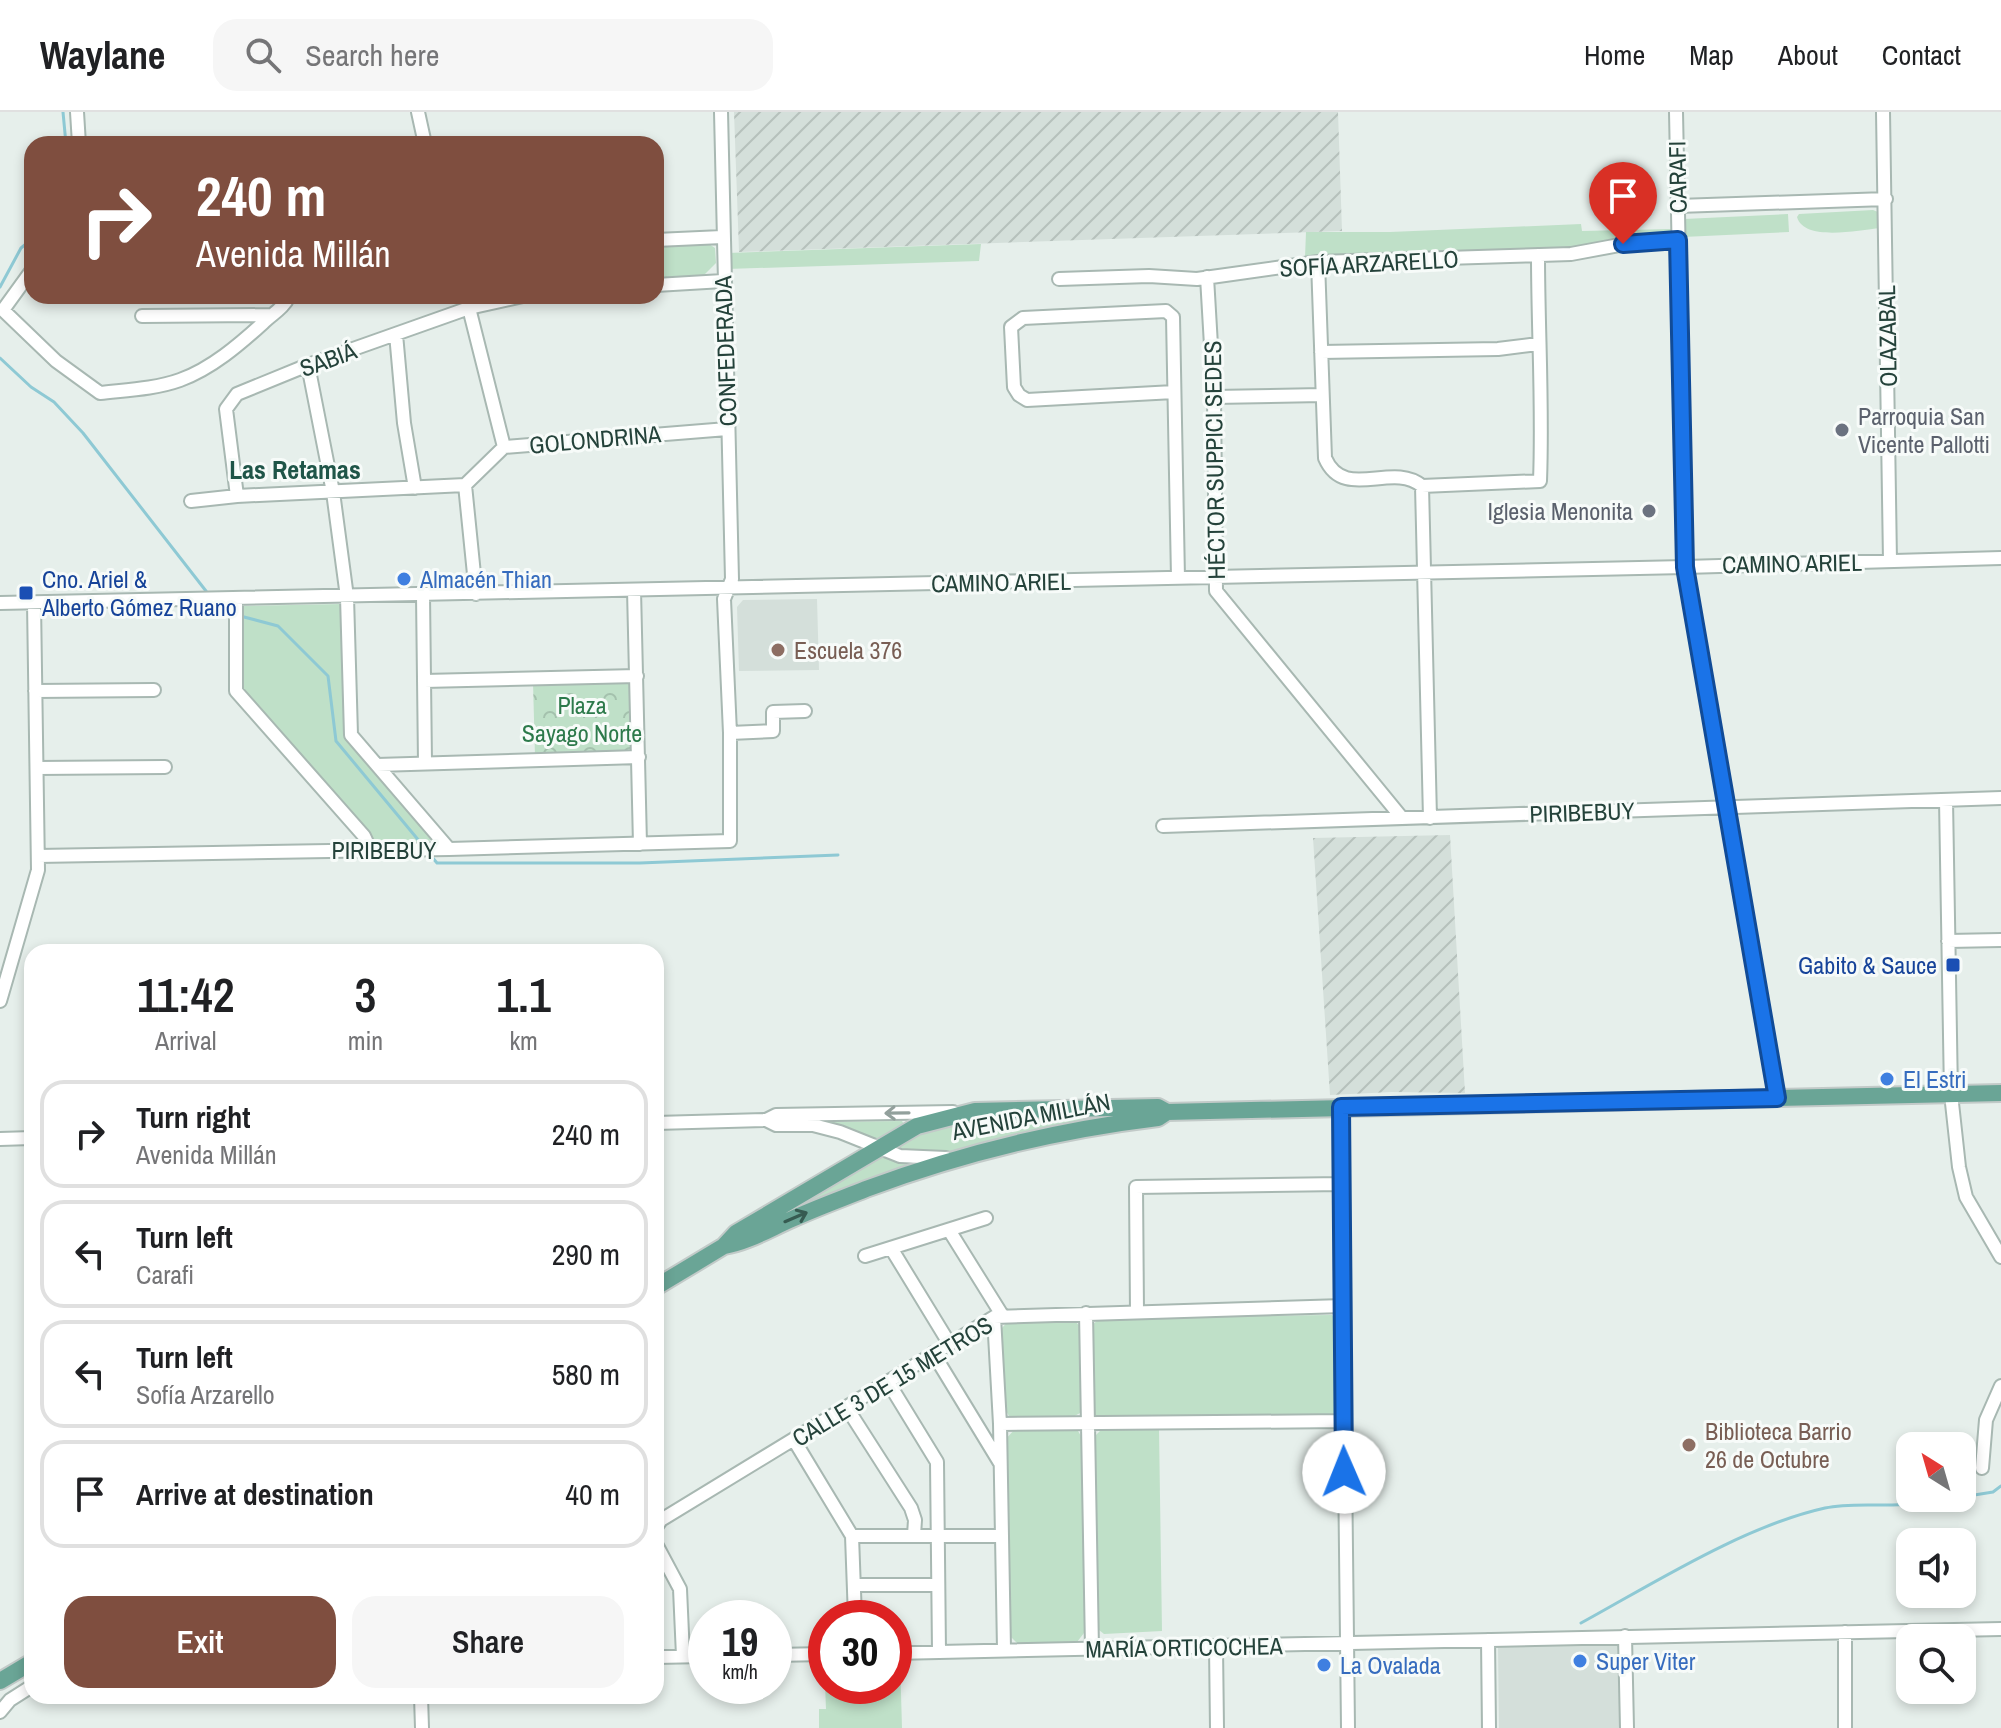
<!DOCTYPE html>
<meta charset="utf-8">
<style>
body{margin:0;font-family:"Archivo Narrow",sans-serif;background:#f6f6f6;color:#202124;height:100vh;display:flex;flex-direction:column;font-size:30px;white-space:nowrap}
*{box-sizing:border-box;margin:0}
p{font-size:26px;color:#757577}
.icon{flex:none;width:44px;height:44px;fill:none;stroke:currentColor;stroke-width:2;stroke-linecap:round;stroke-linejoin:round}
.map{position:relative;flex:1;overflow:hidden}
.drawer{position:absolute;left:24px;top:832px;width:640px;height:760px;display:flex;flex-direction:column;background:#fff;border-radius:24px;box-shadow:0 4px 12px #0003}
.drawer>*{flex:none}
.top-card{position:absolute;left:24px;top:24px;width:640px;height:168px;border-radius:24px;box-shadow:0 4px 12px #0003;background:#7f4e3f;color:#fff;overflow:hidden}
.needle{width:52px;rotate:323deg}
.fabs{position:absolute;left:1896px;top:1320px;display:grid;gap:16px}
.fabs a{display:grid;place-items:center;width:80px;height:80px;border-radius:16px;background:#fff;box-shadow:0 4px 12px #0003;font-size:40px}
.speed{position:absolute;left:688px;top:1488px;display:flex;gap:16px;font-size:40px;font-weight:700;text-align:center}
.speed>*{display:grid;place-content:center;width:104px;height:104px;border-radius:50%;background:#fff;box-shadow:0 4px 12px #0003;line-height:1}
.speed small{font-size:20px;font-weight:400}
.speed .limit{border:12px solid #d22;background:#fff;color:#111}
.pin{position:absolute;display:grid;place-items:center;width:68px;height:68px;color:#fff;margin:-82px -34px;border-radius:50% 50% 50% 0;rotate:-45deg;box-shadow:0 0 8px #0007}
.pin .icon{rotate:45deg}
.me{position:absolute;width:88px;margin:-44px;rotate:359deg;stroke-linejoin:round;filter:drop-shadow(0 0 6px #0008)}
.turn{display:flex;align-items:center;gap:28px;height:168px;padding:0 40px;font-size:36px}
.turn .icon{width:104px;height:104px;stroke-width:2.5}
.turn b{display:block;font-size:56px;line-height:68px}
.eta{display:flex;justify-content:space-evenly;align-items:center;height:136px;text-align:center}
.eta b{font-size:48px;font-weight:600;line-height:56px}
.button{display:flex;gap:16px;margin-top:auto;padding:16px 40px}
.button a{flex:1;height:92px;border-radius:24px;background:#7f4e3f;color:#fff;font-size:32px;font-weight:600;line-height:92px;text-align:center}
.button a+a{background:#f6f6f6;color:#202124}
ul{padding:0;list-style:none}
li{display:flex;align-items:center;gap:24px;height:108px;margin:0 16px 12px;padding:0 24px;border:4px solid #e0e0e0;border-radius:24px}
li div{flex:1}
li b{display:block;font-size:30px}
li em{font-style:normal}
header{display:flex;align-items:center;gap:48px;box-sizing:border-box;height:112px;padding:0 40px;background:#fff;border-bottom:2px solid #e0e0e0}
header strong{font-size:38px}
nav{display:flex;gap:44px;margin-inline-start:auto;font-size:28px}
.search{width:560px;height:72px;background:#f6f6f6;display:flex;align-items:center;gap:20px;box-sizing:border-box;padding:0 28px;border-radius:24px;color:#757577;font-size:30px}
.map>svg:first-child{display:block}
</style>
<header>
<strong>Waylane</strong>
<div class="search"><svg class="icon" aria-label="search" viewBox="0 0 24 24"><circle cx="10" cy="10" r="6"/><path d="M15 15l6 6"/></svg>Search here</div>
<nav><a>Home</a><a>Map</a><a>About</a><a>Contact</a></nav>
</header>
<div class="map">
<svg width="2001" height="1616" viewBox="0 0 2001 1616">
<defs>
<pattern id="industrial-furrows" width="10" height="10" patternUnits="userSpaceOnUse" patternTransform="scale(2)"><rect width="10" height="10" fill="#d4dfda"/><path d="M-1 1l2-2M0 10L10 0M9 11l2-2" fill="none" stroke="#b6c1bc"/></pattern>
<pattern id="park-crowns" width="20" height="18" patternUnits="userSpaceOnUse" patternTransform="scale(2)"><rect width="20" height="18" fill="#bfe0c8"/><path d="M2 6a3 3 0 1 1 6 0M12 15a3 3 0 1 1 6 0" fill="none" stroke="#a4c1ad"/></pattern>
</defs>
<rect width="100%" height="100%" fill="#e6efeb"/>
<path fill="#d4dfda" d="M817,487l2,71 -80,1 -2,-64 6,-7z
M1620,1530l1,86h-122l-1,-83z"/>
<path fill="url(#industrial-furrows)" d="M734,0h604l4,119 -603,21z
M1450,723l15,258 -73,-1 -62,3 -17,-257z"/>
<path fill="#bfe0c8" d="M1873,98l5,2 2,16c-21,2 -76,14 -83,-11l2,-3z
M1788,102l1,18 -106,5 1,-18z
M1581,112l1,7 89,-2 1,7 -93,14 -274,8 1,-26h84z
M706,130l9,6 1,15 -15,15 -45,4v-37z
M981,132l-2,17 -252,8v-16z
M341,492l4,125 86,107v4l-4,2 -52,-1 -133,-149 -2,-81 4,-5z
M1105,1005l-163,37 -20,1 -34,-7 29,-15 28,-7z
M902,1009l3,5 -29,18 -50,-22z
M879,1042l19,8 31,1 -183,72z
M1332,1203l4,3 3,6 -1,84 -6,7 -235,3 -4,-4 -4,-86 11,-10z
M1071,1206l9,8v87l-9,5h-61l-7,-13 -1,-77 8,-9z
M1015,1317h57l6,2 3,5 4,190 -1,7 -7,9 -59,2 -9,-9 -5,-194z
M1102,1317h57l3,202 -58,3 -5,-4 -5,-193z
M900,1546l2,70h-83v-19h7l-2,-49 2,26h68v-27z"/>
<path fill="url(#park-crowns)" d="M628,569l2,2 2,68 -3,3 -94,2 -2,-73z"/>
<g fill="none" stroke-linecap="round" stroke-linejoin="round">
<path stroke="#8ec9d4" stroke-width="3" d="M63,0l3,32
M0,175l21,-39 11,-9
M0,246l31,29 23,15 29,31 123,158
M219,496l9,4
M244,505l34,9 50,50 8,65 84,101
M432,745l5,6h203l198,-8
M1962,1385l31,-5 8,-6
M1581,1511c73,-40 163,-97 244,-115 27,-6 58,-1 86,-4 14,-1 28,-4 42,-6"/>
<defs>
<path id="minor" d="M77,0l2,32
M418,0l7,32
M1676,0l9,455 92,531
M1883,0l7,449
M1678,94l208,-7
M656,128l66,-3
M1318,150l7,196c19,44 67,3 97,28l118,-5c3,-76 -2,-150 -2,-226
M32,158l-29,40 53,51 44,32c26,-3 55,-4 80,-13 31,-11 60,-36 83,-57 9,-9 21,-15 26,-27
M1207,165l7,120 2,194 186,227
M1059,167l90,-3 48,3 121,-17 253,-8 70,-13 37,-1
M656,173l67,-4
M469,196l35,139
M142,204l129,-1
M396,222l8,89 11,65
M1321,240l177,-3 40,-5
M308,253l25,127 14,105 4,138 98,114
M1174,280l-147,8 -8,-5 -5,-8 -3,-60 12,-9 143,-7 7,6 5,261
M1214,285l108,-2
M465,373l11,109
M1422,374l8,332
M237,384l-11,-87 11,-15 71,-29 161,-57 54,-12
M191,389l46,-5 228,-11 39,-38 223,-18
M634,478l6,254
M423,483l2,168
M236,487v92l128,145 6,13
M0,491l1685,-36 316,-9
M424,569l213,-5
M35,579l119,-1
M730,621l43,-2v-19l32,-1
M377,653l262,-8
M37,656l128,-1
M1946,688l5,294 8,73 7,30 35,60
M1163,714l838,-28
M38,744l411,-7 281,-8v-108l-6,-134 8,-20 -11,-467
M1948,829l53,-1
M0,889l38,-131 -4,-267
M1341,995l7,621
M766,1008l10,-5 177,-3
M656,1011l110,-3 10,5h37l27,7 60,24 46,2
M0,1027l32,-1
M949,1118l53,85
M891,1136l58,95
M865,1144l121,-38
M1137,1200l-1,-125 205,-3
M1086,1201l6,336
M994,1205l6,107 4,225
M933,1241l67,110
M888,1270l49,80 2,189
M847,1296l64,100 4,12 -1,15
M1000,1312l343,-3
M794,1328l58,96 3,82
M1982,1356l4,-48 15,-34
M656,1415l5,-7 333,-203 349,-11
M852,1424h149
M656,1432l24,45 3,67
M854,1473h82
M1845,1520v96
M1625,1524l2,92
M1488,1528l1,88
M1216,1535l1,81
M894,1541l1107,-24
M774,1543l52,-1
M656,1545l50,-1
M421,1584l1,32
M0,1600l10,-12 22,-14"/>
<path id="major" d="M724,1134c24,-4 45,-17 68,-27 24,-11 49,-20 74,-30 94,-35 192,-59 292,-71l9,-6
M656,1175l68,-41 12,-13 181,-107 58,-15 183,-4 9,5 834,-19
M0,1569l32,-19"/>
</defs>
<use href="#minor" stroke="#a8b8b2" stroke-width="16"/>
<use href="#major" stroke="#c2cac8" stroke-width="20"/>
<use href="#minor" stroke="#fff" stroke-width="12"/>
<use href="#major" stroke="#6aa596" stroke-width="16"/>
</g>
<defs><path id="oneway-shaft" d="M-6 0H5M1.5-3L5.5 0L1.5 3" fill="none" stroke-width="1.6" stroke-linecap="round" stroke-linejoin="round" transform="scale(2)"/></defs>
<use stroke="#92a09c" href="#oneway-shaft" transform="translate(897 1001) rotate(179)"/>
<use stroke="#365b51" href="#oneway-shaft" transform="translate(796 1105) rotate(-23)"/>
<g fill="none" stroke-linecap="round" stroke-linejoin="round">
<defs>
<path id="route" d="M1344,1360l-3,-365 436,-9 -92,-531 -7,-327 -55,4"/>
</defs>
<use href="#route" stroke="#114b97" stroke-width="20"/>
<use href="#route" stroke="#1a73e8" stroke-width="14"/>
</g>
<g fill="#6b7280" stroke="#f7fbf9" stroke-width="3">
<circle cx="1842" cy="318" r="8"/>
<circle cx="1649" cy="399" r="8"/>
</g>
<g fill="#3f7fe0" stroke="#f7fbf9" stroke-width="3">
<circle cx="404" cy="467" r="8"/>
<circle cx="1887" cy="967" r="8"/>
<circle cx="1580" cy="1549" r="8"/>
<circle cx="1324" cy="1553" r="8"/>
</g>
<g fill="#1a4fb4" stroke="#f7fbf9" stroke-width="3">
<rect x="18" y="473" width="16" height="16" rx="4"/>
<rect x="1945" y="845" width="16" height="16" rx="4"/>
</g>
<g fill="#8d6e63" stroke="#f7fbf9" stroke-width="3">
<circle cx="778" cy="538" r="8"/>
<circle cx="1689" cy="1333" r="8"/>
</g>
<g text-anchor="middle" dominant-baseline="central" stroke-width="6" stroke-linejoin="round" paint-order="stroke">
<g font-size="24" fill="#24423a" stroke="#f7fbf9">
<text transform="translate(1677 65) rotate(-91)">CARAFI</text>
<text transform="translate(1369 151) rotate(-3)">SOFÍA ARZARELLO</text>
<text transform="translate(1887 224) rotate(-91)">OLAZABAL</text>
<text transform="translate(725 239) rotate(-92)">CONFEDERADA</text>
<text transform="translate(328 247) rotate(-20)">SABIÁ</text>
<text transform="translate(595 327) rotate(-5)">GOLONDRINA</text>
<text transform="translate(1214 348) rotate(-91)">HÉCTOR SUPPICI SEDES</text>
<text transform="translate(1792 451) rotate(-1)">CAMINO ARIEL</text>
<text transform="translate(1001 470) rotate(-1)">CAMINO ARIEL</text>
<text transform="translate(1582 700) rotate(-2)">PIRIBEBUY</text>
<text x="384" y="738">PIRIBEBUY</text>
<text transform="translate(1031 1004) rotate(-11)">AVENIDA MILLÁN</text>
<text transform="translate(892 1269) rotate(-31)">CALLE 3 DE 15 METROS</text>
<text transform="translate(1184 1535) rotate(-1)">MARÍA ORTICOCHEA</text>
</g>
<g font-size="24" fill="#5b616d" stroke="#f7fbf9" text-anchor="start">
<text x="1858" y="304">Parroquia San<tspan x="1858" dy="28">Vicente Pallotti</tspan></text>
<text x="1633" y="399" text-anchor="end">Iglesia Menonita</text>
</g>
<g font-size="24" fill="#164399" stroke="#f7fbf9" text-anchor="start">
<text x="42" y="467">Cno. Ariel &amp;<tspan x="42" dy="28">Alberto Gómez Ruano</tspan></text>
<text x="1937" y="853" text-anchor="end">Gabito &amp; Sauce</text>
</g>
<g font-size="24" fill="#366cbe" stroke="#f7fbf9" text-anchor="start">
<text x="420" y="467">Almacén Thian</text>
<text x="1903" y="967">El Estri</text>
<text x="1596" y="1549">Super Viter</text>
<text x="1340" y="1553">La Ovalada</text>
</g>
<g font-size="24" fill="#785e54" stroke="#f7fbf9" text-anchor="start">
<text x="794" y="538">Escuela 376</text>
<text x="1705" y="1319">Biblioteca Barrio<tspan x="1705" dy="28">26 de Octubre</tspan></text>
</g>
<g font-size="24" fill="#2d7a4b" stroke="#f7fbf9">
<text x="582" y="593">Plaza<tspan x="582" dy="28">Sayago Norte</tspan></text>
</g>
<g font-size="26" font-weight="bold" fill="#1f5548" stroke="#f7fbf9">
<text x="295" y="357">Las Retamas</text>
</g>
</g>
</svg>
<div class="fabs">
<a><svg class="needle" viewBox="-14 -14 28 28"><path d="M0-13l5 13h-10z" fill="#e53935"/><path d="M0 13l5-13h-10z" fill="#757577"/></svg></a>
<a><svg class="icon" aria-label="sound" viewBox="0 0 24 24"><path d="M4 9h4l5-4v14l-5-4H4zM17 9q2 3 0 6"/></svg></a>
<a><svg class="icon" aria-label="search" viewBox="0 0 24 24"><circle cx="10" cy="10" r="6"/><path d="M15 15l6 6"/></svg></a>
</div>
<div class="speed"><div>19<small>km/h</small></div><div class="limit">30</div></div>
<div class="pin" style="left:1623px;top:132px;background:#d93025"><svg class="icon" aria-label="arrive" viewBox="0 0 24 24"><path d="M6 21V4h12l-3 4 3 4H6"/></svg></div>
<svg class="me" style="left:1344px;top:1360px" viewBox="-20 -20 40 40"><circle r="19" fill="#fff"/><path d="M0-13L10 11 0 6-10 11z" fill="#1a73e8"/></svg>
<div class="top-card">
<div class="turn"><svg class="icon" aria-label="right" viewBox="0 0 24 24"><path d="M7 20v-9h11M14 6l5 5-5 5"/></svg><div><b>240 m</b>Avenida Millán</div></div>
</div>
<section class="drawer">
<div class="eta">
<div><b>11:42</b><p>Arrival</p></div>
<div><b>3</b><p>min</p></div>
<div><b>1.1</b><p>km</p></div>
</div>
<ul>
<li><svg class="icon" aria-label="right" viewBox="0 0 24 24"><path d="M7 20v-9h11M14 6l5 5-5 5"/></svg><div><b>Turn right</b><p>Avenida Millán</p></div><em>240 m</em></li>
<li><svg class="icon" aria-label="left" viewBox="0 0 24 24"><path d="M17 20v-9H6M10 6l-5 5 5 5"/></svg><div><b>Turn left</b><p>Carafi</p></div><em>290 m</em></li>
<li><svg class="icon" aria-label="left" viewBox="0 0 24 24"><path d="M17 20v-9H6M10 6l-5 5 5 5"/></svg><div><b>Turn left</b><p>Sofía Arzarello</p></div><em>580 m</em></li>
<li><svg class="icon" aria-label="arrive" viewBox="0 0 24 24"><path d="M6 21V4h12l-3 4 3 4H6"/></svg><div><b>Arrive at destination</b></div><em>40 m</em></li>
</ul>
<div class="button"><a>Exit</a><a>Share</a></div>
</section>
</div>
